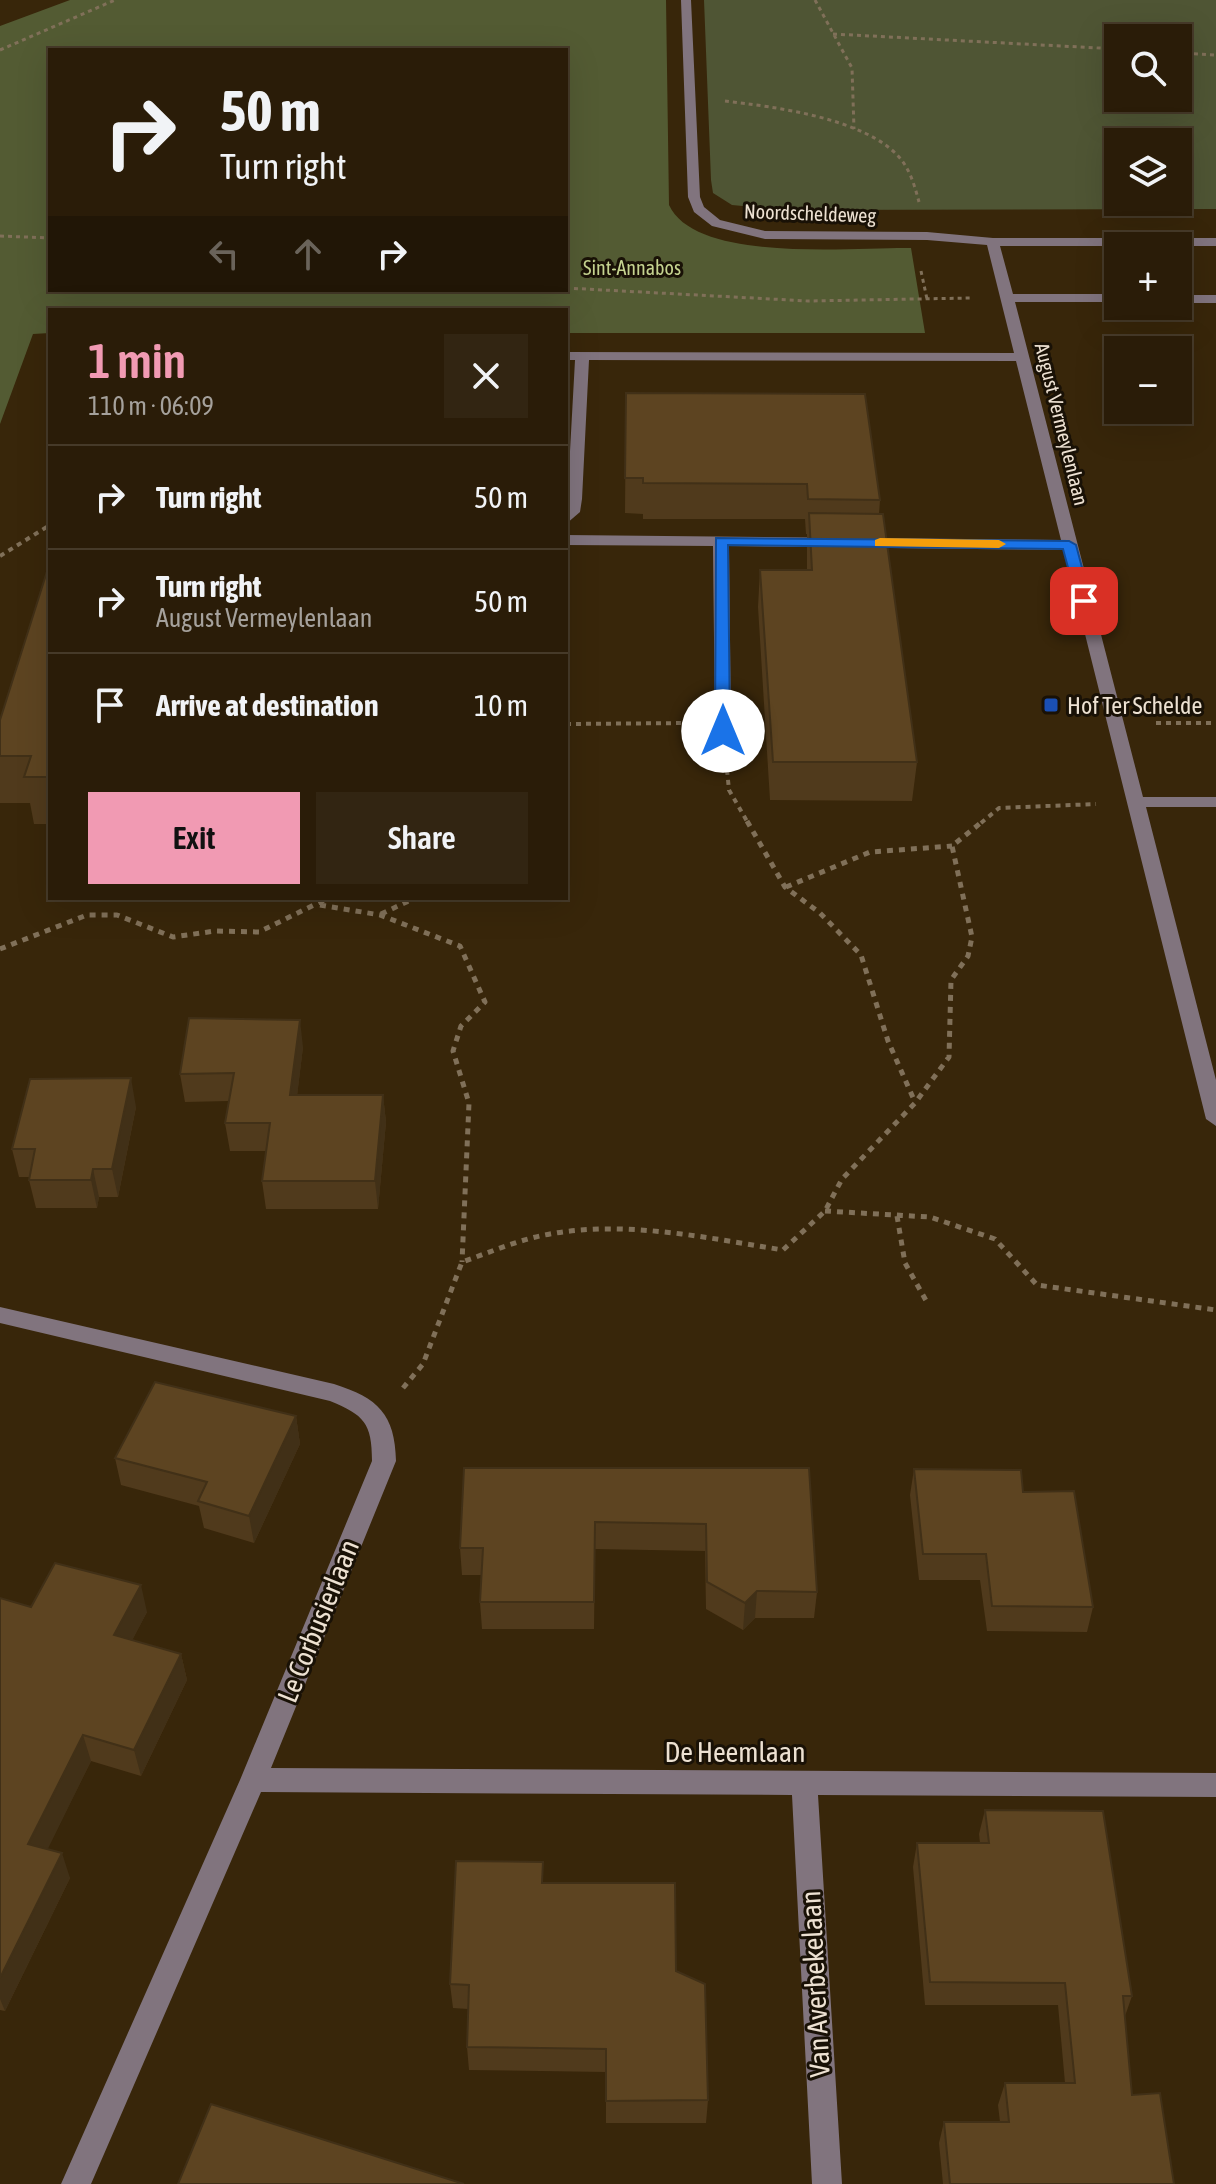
<!DOCTYPE html>
<meta charset="utf-8">
<style>
body{margin:0;font-family:"Asap Condensed",sans-serif;background:#322512;color:#f1f3f6;height:100vh;display:flex;flex-direction:column;font-size:30px;white-space:nowrap}
*{box-sizing:border-box;margin:0}
p{font-size:26px;color:#a5a19c}
.icon{flex:none;width:44px;height:44px;fill:none;stroke:currentColor;stroke-width:2;stroke-linecap:round;stroke-linejoin:round}
.map{position:relative;flex:1;overflow:hidden}
.drawer{position:absolute;left:48px;top:308px;width:520px;height:592px;display:flex;flex-direction:column;background:#2a1c08;border-radius:0px;box-shadow:0 8px 32px #0002,0 0 0 2px #463a29}
.drawer>*{flex:none}
.banner{position:absolute;left:48px;top:48px;width:520px;height:244px;border-radius:0px;box-shadow:0 8px 32px #0002,0 0 0 2px #463a29;background:#2a1c08;color:#f1f3f6;overflow:hidden}
.tools{position:absolute;left:1104px;top:24px;display:grid;gap:16px}
.tools a{display:grid;place-items:center;width:88px;height:88px;border-radius:0px;background:#2a1c08;box-shadow:0 8px 32px #0002,0 0 0 2px #463a29;font-size:40px}
.pin{position:absolute;display:grid;place-items:center;width:68px;height:68px;color:#fff;margin:-34px;border-radius:16px;box-shadow:0 4px 12px #0006}
.me{position:absolute;width:88px;margin:-44px;rotate:0deg;stroke-linejoin:round;filter:drop-shadow(0 0 6px #0008)}
.turn{display:flex;align-items:center;gap:28px;height:168px;padding:0 40px;font-size:36px}
.turn .icon{width:104px;height:104px;stroke-width:2.5}
.turn b{display:block;font-size:56px;line-height:68px}
.lanes{display:flex;align-items:center;height:76px;padding:0 40px;background:#0003;justify-content:center;gap:40px;direction:ltr}
.lanes .off{opacity:.35}
.round{display:grid;place-items:center;flex:none;width:84px;height:84px;border-radius:0px;background:#322512}
.summary{display:flex;align-items:center;justify-content:space-between;height:136px;padding:0 40px}
h1{font-size:48px;font-weight:600;line-height:60px;color:#f19ab3}
.cta{display:flex;gap:16px;margin-top:auto;padding:16px 40px}
.cta a{flex:1;height:92px;border-radius:0px;background:#f19ab3;color:#111;font-size:32px;font-weight:600;line-height:92px;text-align:center}
.cta a+a{background:#322512;color:#f1f3f6}
ul{padding:0;list-style:none}
li{display:flex;align-items:center;gap:24px;height:104px;padding:0 40px;border-top:2px solid #463a29}
li div{flex:1}
li b{display:block;font-size:30px}
li em{font-style:normal}
.map>svg:first-child{display:block}
</style>
<div class="map">
<svg width="1216" height="2184" viewBox="0 0 1216 2184">
<rect width="100%" height="100%" fill="#38260a"/>
<path fill="#4f5534" fill-rule="evenodd" d="M704,0h512v209l-429,1 -55,-5 -19,-12 -2,-13zM1118,38h60v60h-60zM1118,142h60v60h-60z"/>
<path fill="#535b33" fill-rule="evenodd" d="M70,0h596l3,205c27,59 186,42 242,43l14,85h-359v-23h-516v23l-17,1 -33,90v-398zM50,50h516v240h-516z"/>
<g fill="none" stroke-linecap="round" stroke-linejoin="round">
<path stroke="#807059" stroke-width="3" stroke-dasharray="4 4" stroke-linecap="butt" d="M815,0l37,68 2,61
M833,34l285,15
M0,50l115,-50
M1178,53l38,2
M725,101c50,6 139,17 174,56 11,12 16,30 20,45
M0,236l50,2
M921,271l6,28
M566,288l242,13 162,-3"/>
<path stroke="#807059" stroke-width="4" stroke-dasharray="5 5" stroke-linecap="butt" d="M0,556l50,-31
M1156,723h60
M566,724l121,-1
M726,760l3,30 19,33
M981,823l18,-15 97,-4"/>
<path stroke="#807059" stroke-width="5" stroke-dasharray="6 6" stroke-linecap="butt" d="M747,821l38,66 35,26 41,42 27,86 27,61
M786,887l84,-35 82,-6
M320,905l60,10 80,31 25,56 -24,24 -8,25 16,52 -7,159
M381,914l34,-16
M0,949l87,-34h30l56,22 42,-6 44,1 69,-34
M825,1211l105,6 65,22 42,46 179,25
M897,1216l8,47 23,41
M403,1388l20,-24 39,-102c29,-10 58,-23 88,-28 76,-14 158,4 233,16l42,-39 17,-32 73,-76 34,-46 2,-77 17,-24 4,-19 -20,-91 31,-25"/>
<path fill="#81747e" fill-rule="evenodd" d="M681,0h10l9,197 4,10 16,13 45,11 162,1 66,6h223v8h-216l13,48h105v8h-103l128,495h73v10h-70l70,273v46l-10,-7 -142,-569 -335,-4 2,185 -8,5 -8,-5 -2,-185 -147,-1v-10l495,5 -45,-179 -427,-1 -7,139 -2,13 -14,12 9,-164h-9v-8l448,1 -27,-108 -60,-5 -162,-1 -53,-13 -18,-14 -6,-15z
M1178,295h38v8h-38z
M0,1307l334,77c44,14 61,30 62,77l-125,307 945,5v24l-398,-2 24,389h-30l-20,-389 -531,-3 -170,392h-30l179,-404 132,-319c0,-38 -8,-46 -42,-60l-330,-78z"/>
</g>
<path fill="#503a1c" d="M626,393l254,107 -1,14 38,248 -5,39 -142,-1 -12,-193 2,-37h47v-36h-1l-1,-15h-162v-5l-18,-1z
M50,562v262h-16l-4,-21h-30v-83z
M303,1047l-6,48h86l3,27 -8,87h-112l-4,-28 4,-30h-36l-5,-28 4,-22 -44,1 -5,-28z
M136,1107l-18,90h-19l-2,11h-61l-7,-28v-3h-10l-7,-28z
M296,1416l4,28 -46,99 -50,-15 -5,-22 -78,-21 -6,-27z
M809,1468l8,124 -3,26h-59l-12,12 -37,-21 -1,-58 -110,-2 -1,80h-112l-2,-27 1,-27h-19l-2,-27z
M914,1469l109,23 70,115 -6,25 -100,-1 -7,-51h-61l-9,-85z
M0,1598l31,9 116,5 -15,28 49,14 6,26 -46,96 -50,-15 -44,88 23,29 -65,133 -5,-1z
M985,1810l147,186 -7,20 7,79 42,89h-231l-4,-41 5,-21h56l-2,-17 7,-22h60l-7,-78h-133l-12,-138 4,-24h63l-1,-9z
M543,1883l133,88 32,129 -2,23h-100v-51l-137,-2 -2,-23 1,-38 -15,-1 -3,-24z"/>
<path fill="#413017" d="M300,1020l3,27 -9,75 -4,-27z
M131,1078l5,29 -18,90 -6,-28z
M383,1095l3,27 -8,87 -3,-28z
M93,1169l6,28 -2,11 -6,-28z
M296,1416l4,28 -46,99 -5,-27z
M141,1585l6,27 -26,50 -7,-27z
M757,1591l-2,27 -12,12 2,-27z
M181,1654l6,26 -46,96 -7,-26z
M83,1735l8,26 -53,108 -10,-25z
M62,1853l8,25 -65,133 -5,-12v-21z"/>
<path fill="#5d4421" stroke="#413017" stroke-width="2" d="M626,393l239,1 15,106 -72,-1 -1,-15 -164,-1v-5h-18z
M809,513l74,1 34,248h-144l-13,-192h52z
M50,562v215h-26l7,-21h-31v-36z
M189,1018l111,2 -10,75h93l-8,86h-113l8,-58h-45l9,-50 -54,1z
M131,1078l-19,91h-19l-2,11h-62l6,-31h-23l18,-70z
M155,1382l141,34 -47,100 -51,-15 9,-19 -92,-24z
M464,1468h345l8,124 -60,-1 -12,12 -38,-21 -1,-58 -111,-2 -1,80h-114l3,-54h-23z
M914,1469l107,1 2,22 51,-1 19,116 -101,-1 -6,-52h-63z
M55,1563l86,22 -27,50 67,19 -47,96 -51,-15 -55,109 34,9 -62,125v-380l31,9z
M985,1810l118,1 29,185h-9l9,99 28,-2 14,91h-224l-6,-62h65l-4,-39h70l-10,-100 -135,-1 -13,-139h72z
M456,1861l87,1 -1,21h133l1,88 29,13 3,116 -102,1v-52l-139,-2 2,-62 -19,-1z
M211,2104l253,80h-286z"/>
<path fill="#1a73e8" stroke="#114b97" stroke-width="2" d="M716,538l353,3 7,4 15,56 -7,4 -7,-4 -14,-52 -335,-4 2,186 -7,5 -8,-5z"/>
<path fill="#f59e0b" d="M880,538l119,2 7,4 -7,4 -124,-2v-6z"/>
<rect fill="#1a4fb4" stroke="#191106" stroke-width="3" x="1043" y="697" width="16" height="16" rx="4"/>
<g text-anchor="middle" dominant-baseline="central" stroke-width="6" stroke-linejoin="round" paint-order="stroke">
<g font-size="20" fill="#ede1d2" stroke="#191106">
<text transform="translate(810 213) rotate(2)">Noordscheldeweg</text>
<text transform="translate(1062 424) rotate(76)">August Vermeylenlaan</text>
</g>
<g font-size="20" fill="#c6d490" stroke="#191106">
<text x="632" y="267">Sint-Annabos</text>
</g>
<g font-size="24" fill="#ede1d2" stroke="#191106" text-anchor="start">
<text x="1067" y="705">Hof Ter Schelde</text>
</g>
<g font-size="28" fill="#ede1d2" stroke="#191106">
<text transform="translate(318 1621) rotate(-68)">Le Corbusierlaan</text>
<text x="735" y="1752">De Heemlaan</text>
<text transform="translate(815 1984) rotate(-93)">Van Averbekelaan</text>
</g>
</g>
</svg>
<div class="tools">
<a><svg class="icon" aria-label="search" viewBox="0 0 24 24"><circle cx="10" cy="10" r="6"/><path d="M15 15l6 6"/></svg></a>
<a><svg class="icon" aria-label="layers" viewBox="0 0 24 24"><path d="M12 4l9 5-9 5-9-5zM3 14l9 5 9-5"/></svg></a>
<a>+</a>
<a>−</a>
</div>
<div class="pin" style="left:1084px;top:601px;background:#d93025"><svg class="icon" aria-label="arrive" viewBox="0 0 24 24"><path d="M6 21V4h12l-3 4 3 4H6"/></svg></div>
<svg class="me" style="left:723px;top:731px" viewBox="-20 -20 40 40"><circle r="19" fill="#fff"/><path d="M0-13L10 11 0 6-10 11z" fill="#1a73e8"/></svg>
<div class="banner">
<div class="turn"><svg class="icon" aria-label="right" viewBox="0 0 24 24"><path d="M7 20v-9h11M14 6l5 5-5 5"/></svg><div><b>50 m</b>Turn right</div></div>
<div class="lanes"><svg class="icon off" aria-label="left" viewBox="0 0 24 24"><path d="M17 20v-9H6M10 6l-5 5 5 5"/></svg><svg class="icon off" aria-label="ahead" viewBox="0 0 24 24"><path d="M12 20V5M6 11l6-6 6 6"/></svg><svg class="icon" aria-label="right" viewBox="0 0 24 24"><path d="M7 20v-9h11M14 6l5 5-5 5"/></svg></div>
</div>
<section class="drawer">
<div class="summary"><div><h1>1 min</h1><p>110 m · 06:09</p></div><a class="round"><svg class="icon" aria-label="close" viewBox="0 0 24 24"><path d="M6 6l12 12M18 6L6 18"/></svg></a></div>
<ul>
<li><svg class="icon" aria-label="right" viewBox="0 0 24 24"><path d="M7 20v-9h11M14 6l5 5-5 5"/></svg><div><b>Turn right</b></div><em>50 m</em></li>
<li><svg class="icon" aria-label="right" viewBox="0 0 24 24"><path d="M7 20v-9h11M14 6l5 5-5 5"/></svg><div><b>Turn right</b><p>August Vermeylenlaan</p></div><em>50 m</em></li>
<li><svg class="icon" aria-label="arrive" viewBox="0 0 24 24"><path d="M6 21V4h12l-3 4 3 4H6"/></svg><div><b>Arrive at destination</b></div><em>10 m</em></li>
</ul>
<div class="cta"><a>Exit</a><a>Share</a></div>
</section>
</div>
